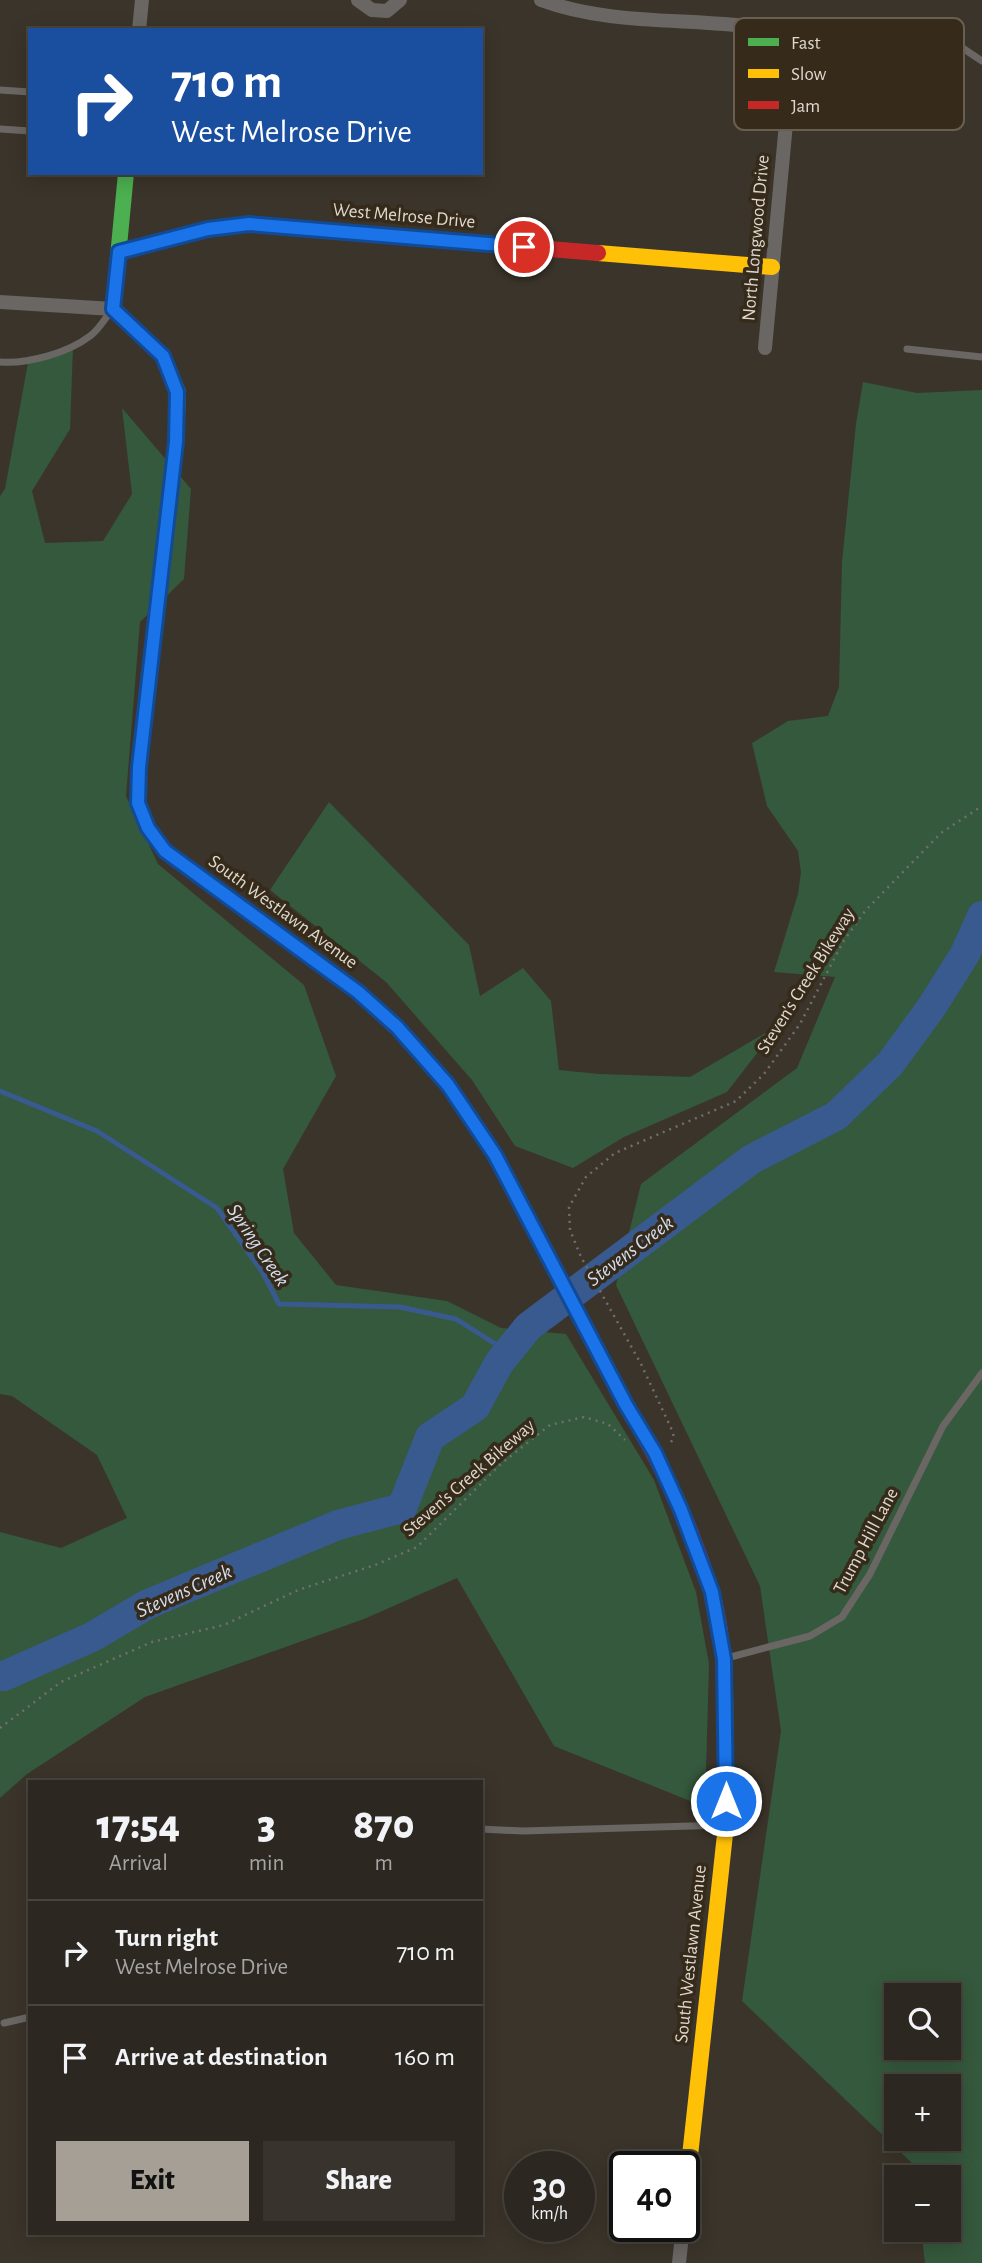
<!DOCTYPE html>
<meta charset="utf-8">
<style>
body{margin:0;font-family:"Alegreya Sans",sans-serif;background:#38332d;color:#f1f3f6;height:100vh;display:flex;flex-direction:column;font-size:26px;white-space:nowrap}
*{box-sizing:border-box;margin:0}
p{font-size:23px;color:#a6a5a5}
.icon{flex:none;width:38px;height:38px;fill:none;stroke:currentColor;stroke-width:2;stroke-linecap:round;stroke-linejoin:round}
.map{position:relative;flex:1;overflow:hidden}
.sheet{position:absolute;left:28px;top:1780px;width:455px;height:455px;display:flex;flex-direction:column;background:#2c2720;border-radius:0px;box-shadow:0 4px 18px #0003,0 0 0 2px #48443e}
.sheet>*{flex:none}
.top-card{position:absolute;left:28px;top:28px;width:455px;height:147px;border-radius:0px;box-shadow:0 4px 18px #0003,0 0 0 2px #48443e;background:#1a4fa0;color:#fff;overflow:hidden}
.buttons{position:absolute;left:884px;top:1983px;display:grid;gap:14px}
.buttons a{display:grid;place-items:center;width:77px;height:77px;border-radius:0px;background:#2c2720;box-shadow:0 4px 18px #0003,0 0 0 2px #48443e;font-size:35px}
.speed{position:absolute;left:504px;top:2151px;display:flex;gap:14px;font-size:35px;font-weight:700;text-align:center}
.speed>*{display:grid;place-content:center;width:91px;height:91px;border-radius:50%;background:#2c2720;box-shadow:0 4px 18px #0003,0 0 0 2px #48443e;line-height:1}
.speed small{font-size:18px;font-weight:400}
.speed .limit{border:4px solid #111;border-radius:10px;background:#fff;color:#111}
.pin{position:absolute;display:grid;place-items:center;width:60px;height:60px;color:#fff;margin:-30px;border:4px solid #fff;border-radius:50%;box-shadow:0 2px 7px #0007}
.me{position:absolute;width:77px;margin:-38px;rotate:0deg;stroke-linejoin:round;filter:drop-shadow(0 0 5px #0008)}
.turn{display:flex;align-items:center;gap:24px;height:147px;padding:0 28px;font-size:32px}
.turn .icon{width:91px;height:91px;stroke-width:2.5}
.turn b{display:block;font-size:49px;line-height:60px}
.eta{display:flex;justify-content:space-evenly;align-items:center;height:119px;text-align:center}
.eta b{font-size:42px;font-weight:800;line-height:49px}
.button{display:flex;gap:14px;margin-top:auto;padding:14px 28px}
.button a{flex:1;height:80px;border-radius:0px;background:#a69f95;color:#111;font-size:28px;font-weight:800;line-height:80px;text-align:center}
.button a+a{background:#38332d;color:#f1f3f6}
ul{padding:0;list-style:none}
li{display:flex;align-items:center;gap:21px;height:105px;padding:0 28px;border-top:2px solid #48443e}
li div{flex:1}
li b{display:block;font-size:26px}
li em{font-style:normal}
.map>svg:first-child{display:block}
</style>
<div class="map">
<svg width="982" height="2263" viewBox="0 0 982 2263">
<rect width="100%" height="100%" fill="#3b342a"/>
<path fill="#35593d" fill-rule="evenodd" d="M73,347l-3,82 -38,62 13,52 58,-2 29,-47 -10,-86 69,81 -7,90 -44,43 -14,174 32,68 146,121 32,91 -53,93 11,64 42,52 111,16 54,27 65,6 88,146 42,112 13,72 -4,143 -151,-61 -97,-168 -93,41 -219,78 -118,77 -27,24v-266l61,16 66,-30 -30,-63 -85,-59 -12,-2v-898l5,-7 24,-132z
M863,382l54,11 65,-3v1873h-57l-4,-33h27v-53h-33l-1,-12 -172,-164 39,-270 -21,-145 -144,-301 25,-101 156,-116 38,-91 -61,-5 24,-78 3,-22 -3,-21 -31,-45 -15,-63 36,-22 40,-5 11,-29 3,-125 14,-138zM896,1995h52v53h-52zM896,2086h52v52h-52z
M329,802l140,143 11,51 43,-28 28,33 8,69 40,4 91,3 89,-52 -52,67 -103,45 -51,31 -58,-22 -43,-66 -86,-98 -116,-92z"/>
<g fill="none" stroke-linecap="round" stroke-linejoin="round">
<path stroke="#395a8e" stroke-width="5" d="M0,1091l97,40 120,77 46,65 16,31 121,3 56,12 52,33"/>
<path stroke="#395a8e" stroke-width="30" d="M0,1676h4l88,-39 56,-33 190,-79 64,-17 28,-71 45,-30 24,-44 29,-36 224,-168 84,-43 54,-52 41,-56 34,-54 17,-38"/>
<path stroke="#726f6b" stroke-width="2.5" stroke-dasharray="2 5" stroke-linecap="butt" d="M671,1442l3,-5 -3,-9 -30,-64 -60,-107 -11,-27 -1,-23 17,-30 29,-24 121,-52 28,-27 36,-50 43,-82 22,-31 76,-78 41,-27
M0,1728l61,-46 91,-40 72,-17 74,-35 77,-25 42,-18 85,-84 48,-38 34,-8 24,7 17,16"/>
<path stroke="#6a6663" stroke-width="7" d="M922,71l21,-28 15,2 24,16
M0,90l30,2
M0,129l30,2
M907,349l75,8
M0,362c28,2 68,-9 90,-26 9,-6 15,-18 22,-26
M727,1658l83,-22 32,-19 28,-43 73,-148 39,-53
M481,1829l42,2 202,-6
M4,2023l26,-6"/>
<path stroke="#6a6663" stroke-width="14" d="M358,0l14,10 15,1 13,-11
M541,0c67,25 143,18 213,27 27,17 31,23 36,54l-25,267
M139,30l3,-30
M0,302l113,7
M679,2263l4,-37"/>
<path stroke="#4caf50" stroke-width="16" d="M126,173l-13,136 50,47 15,36 -2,50 -21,187
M402,1033l46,52 47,70 134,255"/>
<path stroke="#ffc107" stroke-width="16" d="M598,253l174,14
M684,2211l42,-386 -1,-134"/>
<path stroke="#c62828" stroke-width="16" d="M119,252l89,-23 41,-5 349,29
M155,629l-16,138 -1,36 10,25 17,23 193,141 44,41
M629,1410c34,56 63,117 82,180 10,32 13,68 14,101"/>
</g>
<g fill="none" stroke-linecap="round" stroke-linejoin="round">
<defs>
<path id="route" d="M524,247l-275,-23 -41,5 -89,23 -6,57 50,47 14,36 -1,50 -37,325 -1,36 10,25 17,23 193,141 39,35 51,58 47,70 131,250 29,48 26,57 31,82 12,67 2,142"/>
</defs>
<use href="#route" stroke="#114b97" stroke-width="18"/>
<use href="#route" stroke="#1a73e8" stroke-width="12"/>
</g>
<g text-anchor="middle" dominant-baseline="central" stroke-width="7" stroke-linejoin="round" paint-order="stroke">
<g font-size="19" fill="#dfd8ce" stroke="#362b1a">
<text transform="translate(404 216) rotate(5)">West Melrose Drive</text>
<text transform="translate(756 238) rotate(-85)">North Longwood Drive</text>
<text transform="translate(283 912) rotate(36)">South Westlawn Avenue</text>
<text transform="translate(806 981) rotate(-58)">Steven's Creek Bikeway</text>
<text transform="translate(469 1478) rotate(-41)">Steven's Creek Bikeway</text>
<text transform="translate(866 1541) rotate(-62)">Trump Hill Lane</text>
<text transform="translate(691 1954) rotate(-84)">South Westlawn Avenue</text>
</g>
<g font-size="21" font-style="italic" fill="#d2ddef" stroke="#362b1a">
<text transform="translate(258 1245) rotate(56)">Spring Creek</text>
<text transform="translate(630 1251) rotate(-37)">Stevens Creek</text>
<text transform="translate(184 1591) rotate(-24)">Stevens Creek</text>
</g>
</g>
<rect x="734" y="18" width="230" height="112" rx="10" fill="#362b1a" stroke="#695f50" stroke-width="2"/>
<rect x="748" y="38" width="31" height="8" fill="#4caf50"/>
<rect x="748" y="69" width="31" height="9" fill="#ffc107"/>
<rect x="748" y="101" width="31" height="8" fill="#c62828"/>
<g font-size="19" fill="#dfd8ce">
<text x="791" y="49">Fast</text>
<text x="791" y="80">Slow</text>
<text x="791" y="112">Jam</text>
</g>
</svg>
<div class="buttons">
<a><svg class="icon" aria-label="search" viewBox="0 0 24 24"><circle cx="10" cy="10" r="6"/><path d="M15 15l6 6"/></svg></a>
<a>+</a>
<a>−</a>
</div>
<div class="speed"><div>30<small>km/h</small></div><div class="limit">40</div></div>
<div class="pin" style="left:524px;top:247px;background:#d93025"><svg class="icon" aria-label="arrive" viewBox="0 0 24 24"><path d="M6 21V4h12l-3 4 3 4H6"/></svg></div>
<svg class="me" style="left:726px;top:1801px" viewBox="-20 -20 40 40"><circle r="17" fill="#1a73e8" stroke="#fff" stroke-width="3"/><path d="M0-11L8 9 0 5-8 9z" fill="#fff"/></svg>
<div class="top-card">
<div class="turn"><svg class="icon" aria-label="right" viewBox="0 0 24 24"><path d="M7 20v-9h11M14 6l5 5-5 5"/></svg><div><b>710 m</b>West Melrose Drive</div></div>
</div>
<section class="sheet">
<div class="eta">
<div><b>17:54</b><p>Arrival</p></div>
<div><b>3</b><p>min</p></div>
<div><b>870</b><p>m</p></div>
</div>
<ul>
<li><svg class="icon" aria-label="right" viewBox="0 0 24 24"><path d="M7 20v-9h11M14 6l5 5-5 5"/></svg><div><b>Turn right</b><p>West Melrose Drive</p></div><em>710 m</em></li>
<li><svg class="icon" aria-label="arrive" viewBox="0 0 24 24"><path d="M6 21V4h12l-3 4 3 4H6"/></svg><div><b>Arrive at destination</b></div><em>160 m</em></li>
</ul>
<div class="button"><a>Exit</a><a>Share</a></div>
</section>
</div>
